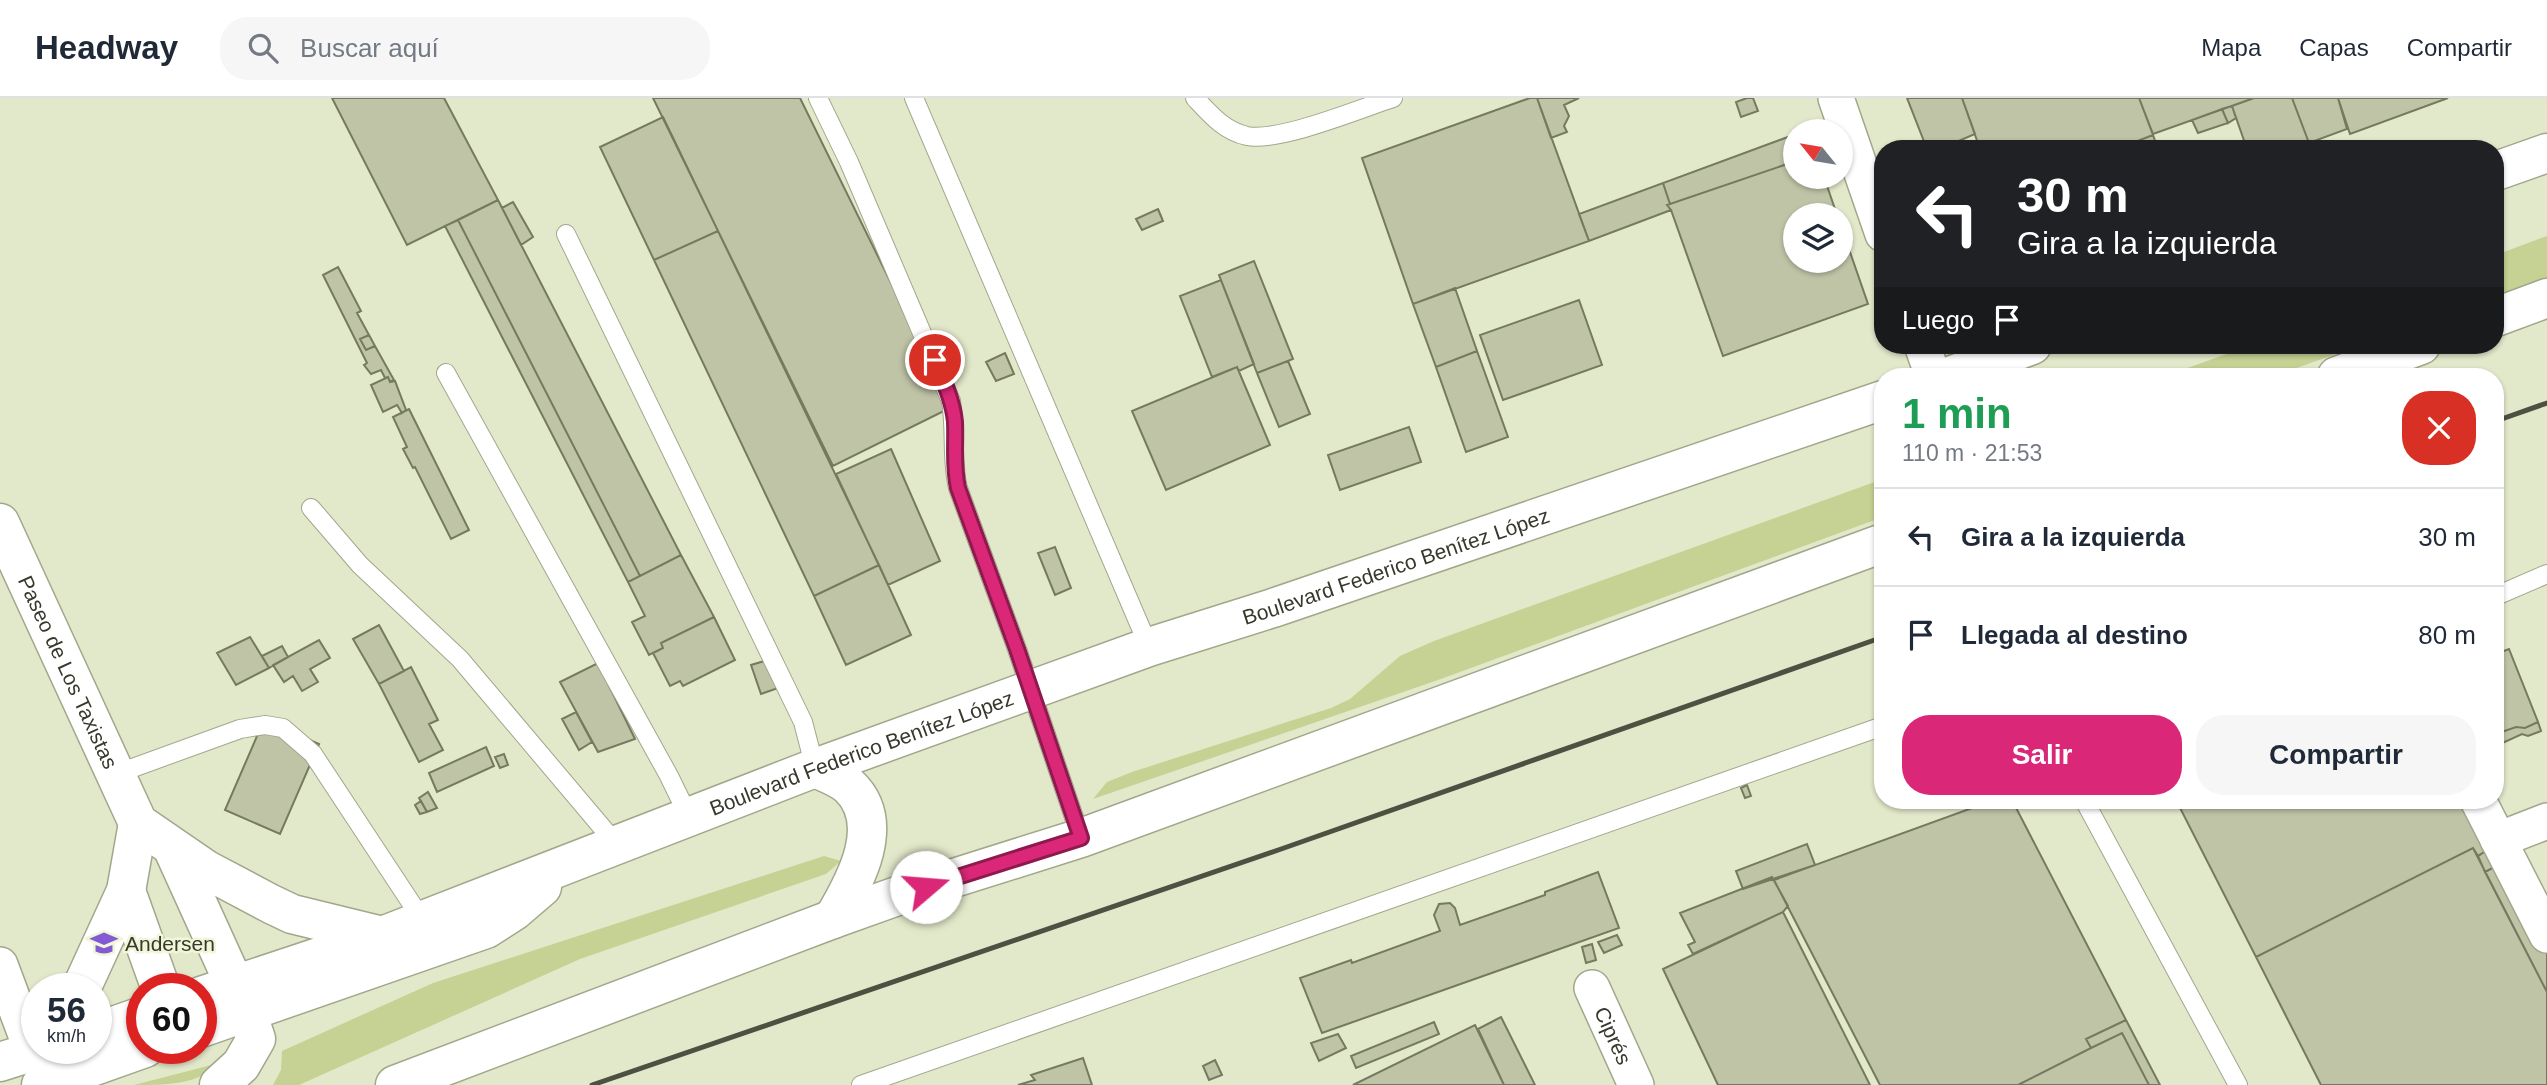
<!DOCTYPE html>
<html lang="es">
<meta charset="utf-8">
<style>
body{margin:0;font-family:Arial,sans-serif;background:#f6f6f7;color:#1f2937;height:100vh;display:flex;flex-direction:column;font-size:26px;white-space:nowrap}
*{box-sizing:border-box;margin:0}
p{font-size:23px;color:#747a83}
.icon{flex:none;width:38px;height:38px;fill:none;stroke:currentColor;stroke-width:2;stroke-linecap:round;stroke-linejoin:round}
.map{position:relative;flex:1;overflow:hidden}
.side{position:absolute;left:1874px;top:270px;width:630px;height:441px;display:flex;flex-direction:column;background:#fff;border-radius:28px;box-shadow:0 2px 5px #0004}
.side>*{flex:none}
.top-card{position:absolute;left:1874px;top:42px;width:630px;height:214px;border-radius:28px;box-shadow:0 2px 5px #0004;background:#202124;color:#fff;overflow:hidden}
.needle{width:46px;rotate:300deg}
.fabs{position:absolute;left:1783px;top:21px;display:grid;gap:14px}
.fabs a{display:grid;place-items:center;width:70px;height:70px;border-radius:50%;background:#fff;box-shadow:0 2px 5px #0004;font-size:35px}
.speed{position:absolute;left:21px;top:875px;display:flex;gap:14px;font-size:35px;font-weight:700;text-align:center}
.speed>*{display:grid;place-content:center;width:91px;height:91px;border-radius:50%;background:#fff;box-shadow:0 2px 5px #0004;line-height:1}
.speed small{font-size:18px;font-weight:400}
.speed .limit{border:10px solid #d22;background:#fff;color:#111}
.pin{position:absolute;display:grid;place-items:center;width:60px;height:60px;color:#fff;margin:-30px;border:4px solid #fff;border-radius:50%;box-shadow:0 2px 7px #0007}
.me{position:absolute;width:77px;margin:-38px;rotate:72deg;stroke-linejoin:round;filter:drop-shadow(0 0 5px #0008)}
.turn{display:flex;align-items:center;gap:24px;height:147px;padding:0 28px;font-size:32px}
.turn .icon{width:91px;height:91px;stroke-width:2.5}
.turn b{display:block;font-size:49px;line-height:60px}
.then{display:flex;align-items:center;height:66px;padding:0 28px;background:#0003;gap:14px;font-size:26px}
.round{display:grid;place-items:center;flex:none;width:74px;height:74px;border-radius:28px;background:#f6f6f7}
.head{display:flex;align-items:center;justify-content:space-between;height:119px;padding:0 28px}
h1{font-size:42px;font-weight:800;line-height:52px;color:#1e9e55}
.primary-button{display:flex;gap:14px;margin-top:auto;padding:14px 28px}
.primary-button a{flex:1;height:80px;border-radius:28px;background:#db2777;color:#fff;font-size:28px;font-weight:800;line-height:80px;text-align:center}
.primary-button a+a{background:#f6f6f7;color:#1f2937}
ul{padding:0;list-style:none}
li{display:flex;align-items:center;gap:21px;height:98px;padding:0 28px;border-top:2px solid #e0e1e3}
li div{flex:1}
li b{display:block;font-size:26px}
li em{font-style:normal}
header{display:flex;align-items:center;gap:42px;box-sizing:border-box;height:98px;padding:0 35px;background:#fff;border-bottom:2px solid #e0e1e3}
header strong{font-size:33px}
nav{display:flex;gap:38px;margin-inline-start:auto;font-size:24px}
.search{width:490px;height:63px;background:#f6f6f7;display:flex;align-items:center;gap:18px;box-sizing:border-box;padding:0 24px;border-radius:28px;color:#747a83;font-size:26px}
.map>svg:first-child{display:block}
</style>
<header>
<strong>Headway</strong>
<div class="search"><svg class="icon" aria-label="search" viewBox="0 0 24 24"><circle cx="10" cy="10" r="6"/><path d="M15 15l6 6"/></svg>Buscar aquí</div>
<nav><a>Mapa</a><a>Capas</a><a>Compartir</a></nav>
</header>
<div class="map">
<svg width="2547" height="987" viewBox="0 0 2547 987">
<rect width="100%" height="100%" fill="#e2e8ca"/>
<path fill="#c6d194" d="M2547,138v42l-51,18v-41z
M2252,247h109l-87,31h-109z
M1883,381v38l-445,163 -345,119 14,-17 25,-10 199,-64 19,-9 50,-43 34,-15z
M824,758l17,5 -15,13 -246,85 -281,126h-26l8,-15 1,-19 151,-68z
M223,964c-26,23 -55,23 -89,23z"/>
<path fill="#bfc4a7" stroke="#757a5f" stroke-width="2" d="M332,0h112l54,102 -91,45z
M653,0h147l152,309 -119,59z
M1530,0h7l52,143 -176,63 -51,-146z
M1537,0h42l-15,7 5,11 -5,10 3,6 -16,6z
M1747,0h6l5,13 -17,6 -5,-15z
M1907,0h55l13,36 -35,15h-13z
M1962,0h177l14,37 -36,14h-137z
M2139,0h115l-101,36z
M2254,0h38l17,45 -13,6h-49l-15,-43z
M2292,0h46l9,31 -38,14z
M2338,0h110l-98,36z
M2232,8l4,12 -8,5 -6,-14z
M2222,11l6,14 -30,10 -6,-13z
M663,19l55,114 -64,29 -54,-113z
M1796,36v27l-126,43 -7,-21z
M2153,37l5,14h-33l-1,-3z
M1957,43l3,7 -20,1z
M1796,63v16h28l13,38h-41v46h45v-35l27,78 -145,52 -52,-146 -4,-5z
M1663,85l7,21 -3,1 4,5 -82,31 -10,-27z
M498,102l183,355 -41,21 -182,-356z
M513,104l20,35 -12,8 -19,-37z
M1158,111l5,12 -21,9 -6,-11z
M458,122l182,356 -12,6 -183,-356z
M718,133l161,334 -65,31 -160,-336z
M1254,163l39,98 -36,14 -38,-98z
M338,169l23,44 -4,2 12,22 -9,4 6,11 9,-4 19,34 -4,2 -2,-5 -3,1 -4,-8 -10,4 -7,-9 3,-2 -44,-88z
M1221,182l33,84 -15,7 -2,-4 -25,10 -32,-81z
M1455,190l22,63 -41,16 -23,-63z
M1579,202l23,65 -99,35 -23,-65z
M369,237l6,11 -9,4 -6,-11z
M1477,253l31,86 -42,15 -30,-85z
M1005,255l9,21 -18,7 -10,-19z
M1288,263l22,53 -31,13 -22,-54z
M1237,269l33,78 -104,45 -34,-79z
M388,279l2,5 5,-1 11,29 -4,3 -5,-8 -14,7 -12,-27z
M409,311l60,121 -18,9 -36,-72 -2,1 -10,-19 4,-2 -14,-30z
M1409,329l12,35 -81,28 -12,-35z
M891,351l49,112 -52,24 -52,-111z
M1055,449l16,41 -16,7 -17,-42z
M681,457l33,62 -53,26 2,5 -14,7 -17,-33 13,-6 -17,-34z
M879,467l32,70 -65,30 -32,-69z
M714,519l21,43 -52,26 -3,-5 -10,5 -17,-33 10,-5 -2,-5z
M379,527l25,46 -25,13 -26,-45z
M250,539l19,31 -33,17 -19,-32z
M319,542l11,18 -20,11 8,13 -16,9 -9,-15 -9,6 -11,-17z
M282,548l6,11 -19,11 -7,-12z
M2509,551l29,73 -13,6 -9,-1 -20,7v-80z
M771,561l10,28 -20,7 -10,-29z
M598,565l37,76 -37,13 -38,-70z
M411,569l27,53 -9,4 14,26 -24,12 -40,-78z
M576,614l16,30 -13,8 -17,-31z
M264,622l55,24 -39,90 -55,-24z
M2538,624l3,9 -13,5 -6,-2 -26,12v-12l20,-7 9,1z
M486,649l8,19 -57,26 -8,-19z
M504,656l4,11 -8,3 -5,-11z
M1747,687l4,11 -6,2 -4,-10z
M428,694l9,16 -10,4 -8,-14z
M1994,702h18l114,220 -40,19 5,9 -73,37h-138l-106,-205z
M2176,702h291l25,47 -14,9 -5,-8 -217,109z
M421,703l6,11 -7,2 -5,-9z
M1807,746l8,21 -72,24 -7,-18z
M2492,749l8,17 -15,8 -7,-16z
M2473,750l74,144v93h-226l-65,-128z
M2500,766l47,90v38l-62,-120z
M1598,774l21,56 -297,105 -22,-55 51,-18 1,3 88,-32 -6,-16 5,-11 11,-1 5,5 5,17 85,-30v-3z
M1772,779l16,29 -5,6 -90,42 -5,-9 7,-3 -15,-29z
M1783,814l87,173h-152l-55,-116z
M1617,837l5,10 -18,8 -6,-11z
M1592,846l4,16 -10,3 -4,-16z
M1501,919l34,68h-31l-26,-56z
M2126,922l34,65h-11l-27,-52 -31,15 -5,-9z
M1434,924l5,12 -83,34 -5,-12z
M1475,927l29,60h-151z
M2122,935l27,52h-131l73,-37z
M1338,936l8,14 -27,13 -8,-18z
M1083,960l9,27h-74l17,-5 -4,-5z
M1215,962l7,15 -13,5 -6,-14z"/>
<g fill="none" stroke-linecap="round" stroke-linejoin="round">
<defs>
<path id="service" d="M818,0l31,64 102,239c5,29 0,58 7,87l59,161 64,189
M914,0l235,549
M1195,0c15,16 29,33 52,38 33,6 112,-27 146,-38
M566,136l237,488 12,46
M446,275l223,403 20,41
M311,410l49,57 100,94 157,186
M2496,498l51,-22
M116,676l124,-45 25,-4 18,3 30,26 110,167
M2084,702l154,285
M861,987l1022,-359"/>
<g id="minor">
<path d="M1836,0l47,136"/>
<path d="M1922,247l11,31"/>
<path d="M2478,702l69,135"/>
<path d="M2498,742l49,-19"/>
<path d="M0,867l32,86"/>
<path id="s1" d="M1592,890l44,97"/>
</g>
<g id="tertiary">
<path id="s2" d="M0,425l138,300 67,46 66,35 21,10 90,22"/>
<path d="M81,891l45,-98 12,-68"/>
</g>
<g id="primary">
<path d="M2496,73l51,-18"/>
<path d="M2496,219l51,-19"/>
<path d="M1950,278l82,-31"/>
<path d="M2337,278l84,-31"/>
<path d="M815,670c11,5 25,10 34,18 39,37 6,96 -16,133"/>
<path d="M172,749l75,165 9,27 -15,26 -22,20"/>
<path d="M126,793l35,98"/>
<path id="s3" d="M201,898l181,-60 433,-168 334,-121 124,-39 610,-208"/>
<path d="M201,930l285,-99 28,-18 28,-24"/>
<path d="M96,934l46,-16"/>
<path d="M0,964l44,-14"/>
<path d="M41,987l104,-37"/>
<path d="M395,987l438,-166 67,-24 181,-57 802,-295"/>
</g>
</defs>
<use href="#service" stroke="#a2a78b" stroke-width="20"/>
<use href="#minor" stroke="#a2a78b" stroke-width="38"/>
<use href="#tertiary" stroke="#a2a78b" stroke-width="41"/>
<use href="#primary" stroke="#a2a78b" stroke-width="41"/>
<use href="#service" stroke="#fff" stroke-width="18"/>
<use href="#minor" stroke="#fff" stroke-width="35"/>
<use href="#tertiary" stroke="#fff" stroke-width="38"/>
<use href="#primary" stroke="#fff" stroke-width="38"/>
<path stroke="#4e5042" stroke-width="5" d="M2496,323l51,-18
M592,987l692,-237 599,-211"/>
</g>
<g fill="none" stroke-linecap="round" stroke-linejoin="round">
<defs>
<path id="route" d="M926,789l155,-49 -64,-189 -59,-161c-5,-23 -2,-43 -3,-66 -2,-22 -12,-42 -20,-62"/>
</defs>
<use href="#route" stroke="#8e194d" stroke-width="18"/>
<use href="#route" stroke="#db2777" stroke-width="12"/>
</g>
<defs>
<symbol id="school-bare" viewBox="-9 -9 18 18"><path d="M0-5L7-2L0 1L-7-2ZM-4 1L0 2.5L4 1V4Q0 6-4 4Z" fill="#845ad4" stroke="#f0f6d7" stroke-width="2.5" paint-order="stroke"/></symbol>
</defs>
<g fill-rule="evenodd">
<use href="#school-bare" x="85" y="826" width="38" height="38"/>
</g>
<g text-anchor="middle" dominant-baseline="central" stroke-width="5" stroke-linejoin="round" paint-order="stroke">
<g font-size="21" fill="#37392d" stroke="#f0f6d7">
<text stroke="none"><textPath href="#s3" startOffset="1270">Boulevard Federico Benítez López</textPath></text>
<text stroke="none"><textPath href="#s2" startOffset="164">Paseo de Los Taxistas</textPath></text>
<text stroke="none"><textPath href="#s3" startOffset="704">Boulevard Federico Benítez López</textPath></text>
<text stroke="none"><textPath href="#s1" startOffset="52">Ciprés</textPath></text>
</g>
<g font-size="21" fill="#37392d" stroke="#f0f6d7" text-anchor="start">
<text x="125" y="845">Andersen</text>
</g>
</g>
</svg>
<div class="fabs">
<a><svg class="needle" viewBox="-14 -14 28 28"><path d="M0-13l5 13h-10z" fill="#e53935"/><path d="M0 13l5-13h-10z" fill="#747a83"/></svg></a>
<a><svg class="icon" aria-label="layers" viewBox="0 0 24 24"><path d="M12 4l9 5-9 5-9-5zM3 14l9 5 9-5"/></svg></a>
</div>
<div class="speed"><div>56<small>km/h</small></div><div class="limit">60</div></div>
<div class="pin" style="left:935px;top:262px;background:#d93025"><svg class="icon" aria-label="arrive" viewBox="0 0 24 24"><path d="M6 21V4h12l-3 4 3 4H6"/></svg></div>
<svg class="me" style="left:926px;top:789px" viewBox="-20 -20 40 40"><circle r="19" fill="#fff"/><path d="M0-13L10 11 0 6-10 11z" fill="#db2777"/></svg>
<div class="top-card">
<div class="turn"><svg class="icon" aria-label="left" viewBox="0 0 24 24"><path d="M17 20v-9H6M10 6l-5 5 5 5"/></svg><div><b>30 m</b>Gira a la izquierda</div></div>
<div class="then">Luego<svg class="icon" aria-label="arrive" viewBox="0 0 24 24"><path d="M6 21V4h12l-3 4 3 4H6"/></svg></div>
</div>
<section class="side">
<div class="head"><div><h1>1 min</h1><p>110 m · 21:53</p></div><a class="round" style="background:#d93025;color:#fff"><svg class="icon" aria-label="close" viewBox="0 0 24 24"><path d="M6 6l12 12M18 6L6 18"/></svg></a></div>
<ul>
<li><svg class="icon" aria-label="left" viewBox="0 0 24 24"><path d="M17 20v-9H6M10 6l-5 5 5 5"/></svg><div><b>Gira a la izquierda</b></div><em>30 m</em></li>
<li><svg class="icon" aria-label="arrive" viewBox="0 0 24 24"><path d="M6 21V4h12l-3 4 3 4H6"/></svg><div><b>Llegada al destino</b></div><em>80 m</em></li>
</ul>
<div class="primary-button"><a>Salir</a><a>Compartir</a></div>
</section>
</div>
